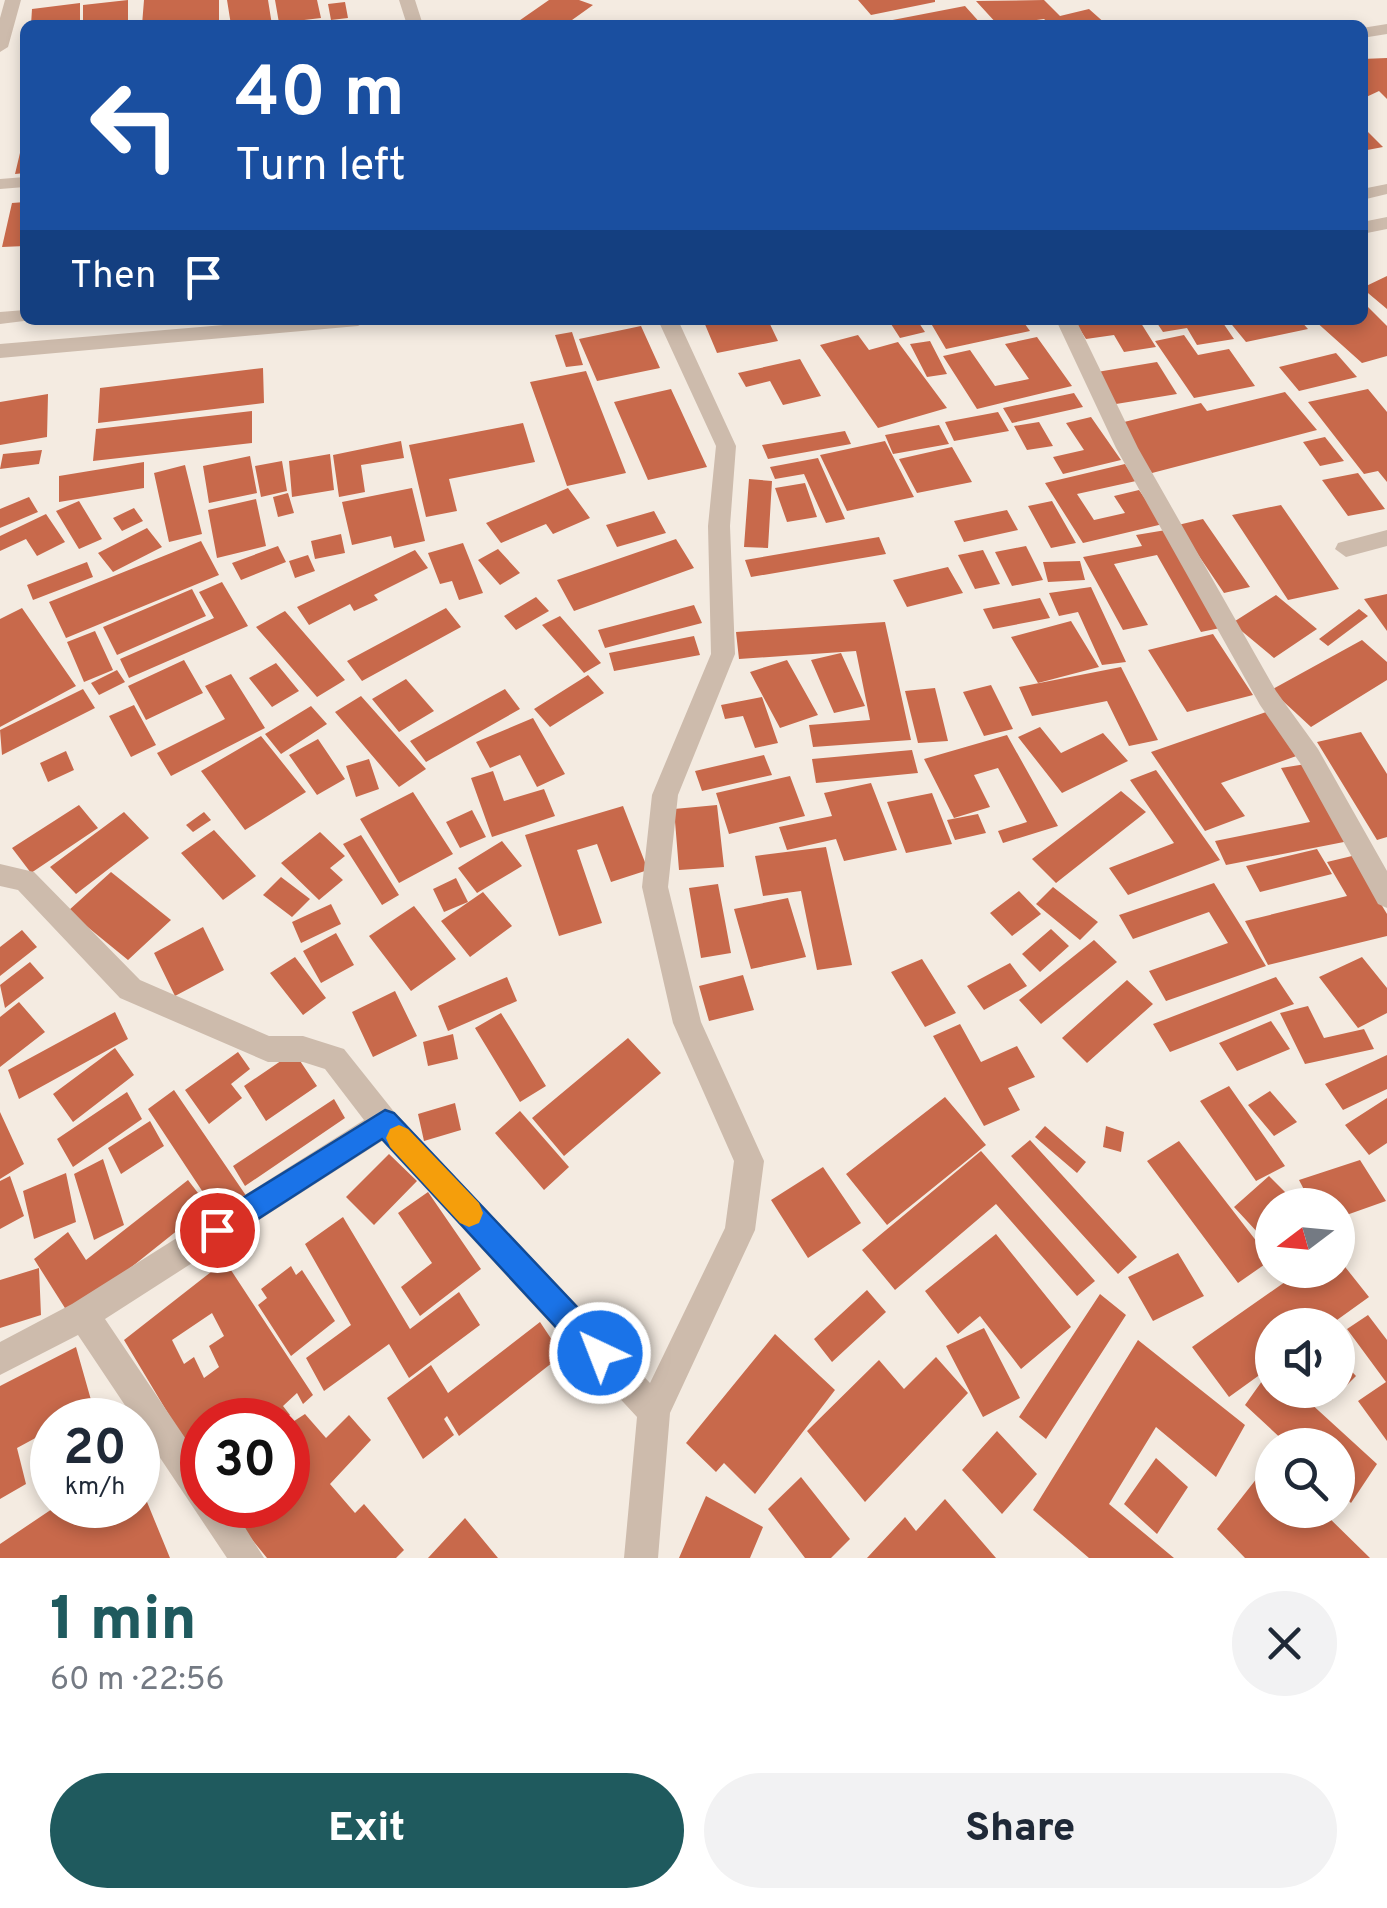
<!DOCTYPE html>
<meta charset="utf-8">
<style>
body{margin:0;font-family:Overpass,sans-serif;background:#f2f2f3;color:#1f2937;height:100vh;display:flex;flex-direction:column;font-size:38px;white-space:nowrap}
*{box-sizing:border-box;margin:0}
p{font-size:32px;color:#747a83}
.icon{flex:none;width:55px;height:55px;fill:none;stroke:currentColor;stroke-width:2;stroke-linecap:round;stroke-linejoin:round}
.map{position:relative;height:1558px;overflow:hidden}
.side{display:flex;flex-direction:column;background:#fff;flex:1}
.side>*{flex:none}
.top-card{position:absolute;left:20px;top:20px;width:1348px;height:305px;border-radius:15px;box-shadow:0 5px 15px #0003;background:#1a4fa0;color:#fff;overflow:hidden}
.needle{width:65px;rotate:254deg}
.tools{position:absolute;left:1255px;top:1188px;display:grid;gap:20px}
.tools a{display:grid;place-items:center;width:100px;height:100px;border-radius:50%;background:#fff;box-shadow:0 5px 15px #0003;font-size:50px}
.speed{position:absolute;left:30px;top:1398px;display:flex;gap:20px;font-size:50px;font-weight:700;text-align:center}
.speed>*{display:grid;place-content:center;width:130px;height:130px;border-radius:50%;background:#fff;box-shadow:0 5px 15px #0003;line-height:1}
.speed small{font-size:25px;font-weight:400}
.speed .limit{border:15px solid #d22;background:#fff;color:#111}
.pin{position:absolute;display:grid;place-items:center;width:85px;height:85px;color:#fff;margin:-42px;border:5px solid #fff;border-radius:50%;box-shadow:0 2px 10px #0007}
.me{position:absolute;width:110px;margin:-55px;rotate:317deg;stroke-linejoin:round;filter:drop-shadow(0 0 8px #0008)}
.turn{display:flex;align-items:center;gap:35px;height:210px;padding:0 50px;font-size:45px}
.turn .icon{width:130px;height:130px;stroke-width:2.5}
.turn b{display:block;font-size:70px;line-height:85px}
.then{display:flex;align-items:center;height:95px;padding:0 50px;background:#0003;gap:20px;font-size:38px}
.round{display:grid;place-items:center;flex:none;width:105px;height:105px;border-radius:52px;background:#f2f2f3}
.overview{display:flex;align-items:center;justify-content:space-between;height:170px;padding:0 50px}
h1{font-size:60px;font-weight:800;line-height:75px;color:#1f5a5e}
.primary-button{display:flex;gap:20px;margin-top:auto;padding:20px 50px}
.primary-button a{flex:1;height:115px;border-radius:60px;background:#1f5a5e;color:#fff;font-size:40px;font-weight:800;line-height:115px;text-align:center}
.primary-button a+a{background:#f2f2f3;color:#1f2937}
.map>svg:first-child{display:block}
</style>
<div class="map">
<svg width="1387" height="1558" viewBox="0 0 1387 1558">
<rect width="100%" height="100%" fill="#f4ebe1"/>
<path fill="#c8694b" fill-rule="evenodd" d="M128,0v25h-45v-20z
M144,0h75v25h-37v-5l-5,5h-35z
M227,0h41l4,25h-41z
M275,0h42l4,18 -42,5z
M549,0h30l14,5 -28,20h-52z
M858,0h77v2l-64,13z
M1044,0l16,16 29,-7 18,16h-56l-7,-6 -46,6 -22,-24z
M345,2l3,16 -17,2 -3,-16z
M80,3v22h-49l1,-16z
M965,6l17,19h-105v-2z
M1387,58v41l-8,-8 -17,8v-40z
M1362,126l21,21 -21,4z
M24,136l1,37 -10,1z
M25,202v44l-23,1 10,-44z
M1387,276v33l-25,-21z
M1362,301l25,25v30l-25,7 -48,-43h48z
M768,320l10,21 -61,12 -13,-31z
M917,320l8,12 -25,6 -9,-14z
M929,320h93l8,11 -84,18z
M1074,320h65l17,27 -32,5 -10,-17 -28,4z
M1155,320h66l13,19 -37,6 -10,-17 -24,4z
M1228,320h72l8,9 -62,13z
M641,326l19,42 -63,13 -18,-42z
M572,332l11,33 -17,2 -11,-32z
M858,335l11,15 29,-8 49,66 -69,20 -58,-83z
M1184,335l14,20 31,-6 26,37 -61,12 -39,-57z
M1037,337l35,49 -95,23 -34,-53 27,-6 25,36 34,-7 -24,-35z
M930,341l17,33 -20,3 -17,-33z
M1336,353l21,24 -58,14 -20,-24z
M800,359l21,37 -38,9 -13,-24 -24,6 -8,-14z
M1157,362l20,32 -67,11 -19,-32z
M263,368l1,35 -166,20 2,-35z
M586,371l40,102 -59,13 -37,-104z
M671,389l36,78 -59,13 -34,-78z
M1368,389l19,23v70l-9,-11 -14,3 -56,-72z
M1285,392l32,38 -165,43 -36,-49 85,-21 6,8z
M1074,393l9,14 -71,16 -9,-15z
M48,394l-1,43 -47,8v-43z
M252,411v32l-159,18 3,-32z
M998,412l11,19 -55,10 -9,-19z
M1091,417l30,43 -58,14 -10,-17 31,-7 -18,-27z
M1039,422l14,24 -26,4 -13,-24z
M523,423l12,39 -86,17 8,32 -31,6 -17,-72z
M939,425l10,19 -56,10 -8,-19z
M845,431l6,13 -83,15 -6,-14z
M1325,437l19,24 -24,5 -17,-24z
M401,441l3,17 -43,7 4,27 -26,5 -6,-42z
M885,441l29,56 -67,14 -27,-56z
M952,447l20,35 -55,11 -18,-34z
M42,450l-3,14 -39,5 3,-15z
M330,454l4,36 -42,7 -3,-36z
M250,456l7,37 -48,10 -6,-37z
M818,458l27,61 -19,4 -22,-49 -29,5 -5,-12z
M282,461l5,30 -26,6 -6,-31z
M144,462v26l-85,14v-26z
M1125,464l11,17 -59,13 17,26 31,-7 -11,-17 25,-6 24,34 -80,19 -38,-60z
M185,465l17,69 -33,8 -15,-69z
M1358,473l27,36 -37,7 -26,-36z
M749,479l23,2 -4,67 -24,-1z
M805,483l12,34 -30,5 -12,-34z
M412,488l13,53 -31,7 -3,-12 -39,9 -10,-43z
M568,488l22,30 -37,16 -7,-10 -45,19 -15,-20z
M288,493l6,20 -16,4 -5,-20z
M29,497l9,15 -38,16v-19z
M256,499l10,47 -49,12 -9,-48z
M79,501l23,38 -23,10 -23,-38z
M1052,501l24,42 -25,5 -23,-42z
M1281,505l58,84 -51,11 -56,-85z
M134,508l9,13 -21,10 -9,-13z
M1007,510l11,20 -54,12 -10,-21z
M654,511l12,22 -49,14 -11,-22z
M46,514l19,28 -28,14 -11,-17 -26,12v-15z
M1203,519l47,68 -26,6 -46,-68z
M147,528l15,19 -49,25 -15,-19z
M1166,530l59,97 -24,5 -44,-77 -43,9 34,61 -25,5 -40,-73 59,-11 -6,-11z
M341,534l4,19 -30,6 -4,-18z
M879,537l7,17 -135,23 -6,-17z
M676,539l18,29 -120,43 -17,-31z
M201,541l18,34 -153,63 -17,-36z
M463,543l20,50 -24,7 -7,-19 -12,3 -12,-31z
M278,546l8,16 -45,18 -9,-17z
M1026,546l17,34 -31,6 -17,-34z
M498,549l22,24 -20,12 -22,-25z
M415,550l13,18 -54,27 4,5 -24,11 -4,-7 -41,21 -12,-18z
M983,550l17,34 -25,5 -17,-34z
M308,555l7,16 -20,7 -6,-17z
M1080,561l5,19 -37,2 -5,-20z
M87,562l6,15 -60,23 -6,-15z
M948,567l15,26 -56,14 -14,-27z
M222,582l26,44 -119,52 -9,-19 94,-41 -15,-26z
M1091,587l35,75 -24,3 -24,-53 -19,4 -10,-23z
M192,589l14,27 -89,39 -14,-28z
M1387,594v37l-23,-32z
M1276,595l41,34 -43,29 -42,-35z
M536,597l13,14 -33,19 -12,-14z
M1040,598l10,20 -57,11 -10,-20z
M694,605l8,18 -97,25 -7,-18z
M22,608l54,78 -76,41v-108z
M446,608l15,19 -99,54 -15,-20z
M1359,609l9,7 -40,30 -9,-7z
M285,611l60,69 -28,17 -61,-70z
M560,616l41,47 -17,10 -42,-48z
M1071,621l28,46 -61,16 -27,-46z
M885,622l26,118 -98,7 -4,-22 61,-5 -14,-69 -117,8 -3,-27z
M95,631l18,39 -29,12 -17,-40z
M1213,634l40,61 -66,17 -39,-62z
M694,636l6,19 -86,16 -5,-18z
M1362,640l25,22v18l-76,47 -40,-37z
M841,653l24,53 -31,7 -23,-53z
M184,660l19,33 -57,27 -18,-34z
M787,660l31,55 -38,13 -30,-56z
M276,663l23,28 -27,16 -23,-29z
M1121,667l37,73 -29,6 -22,-45 -75,15 -13,-29z
M117,670l8,12 -26,13 -8,-12z
M231,674l34,54 -94,48 -14,-23 68,-34 -20,-33z
M588,675l16,18 -54,34 -16,-18z
M406,679l28,32 -35,21 -27,-33z
M991,685l22,44 -29,7 -21,-44z
M935,688l13,53 -30,2 -13,-52z
M83,689l12,19 -93,47 -2,-25z
M505,689l15,20 -94,53 -16,-21z
M361,696l65,73 -27,18 -64,-75z
M762,697l16,46 -23,5 -12,-32 -18,3 -4,-14z
M134,705l22,40 -25,12 -22,-41z
M311,706l16,18 -46,30 -16,-20z
M1269,711l33,43 -81,29 24,33 -40,15 -54,-79z
M533,718l32,56 -28,13 -17,-32 -30,13 -14,-26z
M1040,727l21,26 42,-20 25,28 -66,32 -44,-56z
M1361,732l26,42v63l-10,3 -60,-98z
M1007,735l51,91 -55,17 -5,-12 29,-9 -29,-54 -24,7 16,32 -36,11 -30,-59z
M261,736l45,56 -61,38 -44,-59z
M318,739l27,40 -28,16 -28,-40z
M912,750l6,23 -102,10 -4,-24z
M66,751l8,19 -26,12 -8,-19z
M764,755l8,20 -70,16 -7,-20z
M369,759l10,30 -23,8 -10,-31z
M1306,764l43,77 -123,24 -11,-24 95,-19 -29,-54z
M1156,770l64,90 -92,35 -19,-27 65,-25 -44,-63z
M493,771l11,30 40,-12 11,27 -63,21 -21,-59z
M790,776l15,40 -76,18 -13,-41z
M871,783l26,67 -53,11 -8,-22 -49,11 -8,-23 53,-11 -8,-23z
M1121,791l25,21 -90,71 -24,-24z
M413,792l40,62 -54,29 -39,-64z
M932,793l20,51 -46,9 -19,-51z
M79,805l19,23 -67,45 -19,-25z
M717,805l7,62 -45,3 -5,-61z
M623,806l25,64 -37,12 -14,-38 -20,6 25,73 -43,13 -34,-101z
M472,810l14,27 -26,11 -14,-26z
M124,812l25,26 -73,56 -26,-27z
M204,812l7,8 -18,12 -7,-7z
M978,814l8,19 -31,7 -8,-20z
M214,830l42,46 -33,24 -42,-47z
M320,832l25,24 -15,12 13,12 -24,20 -38,-37z
M361,835l38,60 -17,10 -39,-61z
M502,841l20,25 -45,27 -19,-25z
M826,847l26,118 -35,5 -16,-79 -38,5 -8,-40z
M1317,849l15,25 -72,18 -14,-26z
M1352,856l35,58v22l-119,29 -23,-44 102,-25 -20,-34z
M111,872l60,48 -43,40 -60,-49z
M281,877l29,22 -18,18 -29,-22z
M456,878l12,24 -24,10 -11,-23z
M1214,883l52,83 -100,35 -17,-30 79,-28 -19,-31 -76,27 -14,-24z
M718,884l13,69 -30,5 -12,-70z
M1053,887l45,35 -18,18 -44,-36z
M1019,891l22,23 -29,22 -22,-23z
M483,892l29,34 -42,31 -29,-36z
M788,898l18,59 -55,12 -17,-60z
M331,904l10,20 -40,19 -9,-21z
M414,906l42,53 -45,32 -42,-55z
M203,927l21,43 -49,26 -21,-43z
M1051,929l18,17 -29,26 -18,-18z
M22,930l15,17 -37,29v-29z
M336,933l18,32 -33,18 -18,-32z
M1094,940l23,22 -76,62 -22,-24z
M295,957l31,41 -23,17 -33,-42z
M1362,957l25,31v25l-29,15 -39,-51z
M922,959l34,54 -31,14 -34,-55z
M30,962l14,16 -39,30 -5,-23z
M1010,963l17,23 -43,24 -17,-24z
M743,975l11,35 -45,11 -10,-35z
M507,977l10,24 -69,30 -10,-25z
M1276,977l18,27 -124,48 -17,-28z
M1127,980l26,24 -66,59 -25,-25z
M395,991l22,45 -44,21 -21,-45z
M19,1002l26,30 -45,35v-50z
M1308,1006l16,32 40,-9 10,20 -69,15 -25,-51z
M115,1012l13,27 -109,60 -11,-29z
M501,1013l45,73 -26,16 -45,-74z
M1271,1021l19,28 -53,22 -18,-28z
M960,1024l21,38 36,-16 18,31 -27,11 12,22 -36,16 -51,-90z
M453,1034l5,25 -30,7 -5,-24z
M628,1038l33,35 -97,83 -32,-38z
M115,1048l19,27 -61,47 -20,-28z
M238,1052l12,17 -19,15 11,14 -33,26 -24,-34z
M294,1052l23,34 -51,35 -22,-35z
M1387,1055v34l-44,21 -18,-26z
M1229,1086l56,80 -29,15 -56,-80z
M174,1090l73,107 -27,21 -72,-109z
M1270,1091l27,31 -23,14 -26,-31z
M127,1092l15,27 -69,48 -16,-28z
M945,1097l41,48 -99,80 -41,-51z
M1387,1098v45l-18,12 -24,-30z
M334,1099l11,19 -100,68 -12,-20z
M455,1103l6,27 -37,11 -6,-27z
M520,1111l49,56 -25,23 -49,-57z
M0,1112l24,52 -24,15z
M150,1121l14,25 -43,28 -13,-26z
M1045,1126l41,36 -9,11 -42,-36z
M1106,1126l18,6 -3,20 -18,-5z
M1030,1140l107,117 -19,17 -107,-118z
M1179,1141l92,119 -33,23 -91,-122z
M981,1151l114,130 -18,15 -81,-92 -101,86 -33,-40z
M389,1154l28,27 -43,44 -28,-28z
M103,1159l21,66 -30,15 -20,-66z
M1360,1160l26,41 -48,17v-13h-26l-13,-25z
M823,1167l38,56 -53,35 -37,-58z
M66,1173l10,49 -42,17 -11,-48z
M10,1176l14,40 -24,13v-48z
M1269,1176l29,29h-26v43l-38,-41z
M188,1180l20,26 -138,110 -36,-57 34,-27 18,28z
M428,1192l53,77 -61,47 -19,-29 31,-24 -34,-50z
M343,1217l67,112 49,-37 21,33 -71,53 -20,-34 -65,47 -18,-33 45,-33 -46,-81z
M996,1234l75,93 -50,42 -41,-53 -22,18 -33,-43z
M1178,1253l26,43 -51,25 -25,-44z
M1338,1258l31,39 -39,28h-58v41l-43,31 -37,-50 110,-77h36z
M225,1261l88,134 -10,9 -6,-11 -14,13 7,9 -6,5h-82v50l-78,-130zM212,1313l12,23 -15,10 10,21 -15,11 -10,-21 -10,7 -12,-24z
M291,1266l5,9 6,-5 33,51 -44,35 -33,-51 9,-7 -6,-9z
M39,1268l2,47 -41,13v-48z
M867,1290l19,22 -54,50 -18,-23z
M1100,1294l26,21 -80,124 -27,-22z
M1368,1315l19,25v101l-29,-40 28,-19 -39,-53z
M540,1322l22,33 -103,81 -12,-20 -3,3 10,16 -31,24 -36,-61 44,-33 17,28z
M984,1328l36,70 -37,19 -37,-71z
M775,1334l60,56 -80,104 -31,-31 -8,9 -30,-29z
M1138,1340l107,85 -29,52 -60,-50 -47,77 65,54h-85l-56,-48z
M76,1347l17,60 -24,13h-17v9l-35,19 9,36 -26,15v-113z
M936,1357l32,36 -103,109 -58,-71 72,-71 25,29z
M1338,1357l18,19 -24,24 -10,-10h16z
M1272,1367v23h24l81,74 -26,39 -13,-13v-45h-50l-43,-40z
M305,1414l21,24 23,-23 22,25 -41,44 25,29 9,-9 40,46 -8,8h-129l-43,-53h64v-80z
M997,1431l40,43 -35,40 -40,-44z
M1156,1458l32,29 -31,47 -33,-30z
M1272,1459v51h49l49,48h-125l-28,-29z
M52,1460v42l-4,3 -14,-32z
M801,1477l49,62 -19,19h-26l-37,-49z
M138,1480l32,78h-170v-14l58,-39h80z
M706,1496l57,31 -13,31h-71z
M945,1499l51,59h-129l38,-41 11,14z
M465,1518l33,40h-70z"/>
<g fill="none" stroke-linecap="round" stroke-linejoin="round">
<path fill="#cdbbac" fill-rule="evenodd" d="M5,0h16l-13,47 -8,5v-34z
M399,0h16l8,25h-16z
M1387,24v10l-25,4v-10z
M25,177v10l-25,2v-10z
M1387,184v10l-25,6v-11z
M1387,217v12l-25,5v-12z
M25,310v10h7l-32,4v-12z
M284,320h84l-10,6 -358,32v-14z
M658,320h20l58,126 -6,80 5,128 -57,141 -10,92 33,135 63,139 -9,69 -85,183 -12,145h-34l13,-141 -255,-276 -277,178 97,144v42h29l33,53h-37l-149,-223 -78,40v-33l72,-38 292,-184 -39,-51 -22,-7h-35l-148,-64 -102,-108 -18,-4v-22l34,8 106,108 129,56h34l41,13 51,64 255,270 75,-155 9,-67 -61,-138 -31,-136 10,-92 59,-141 -3,-128 8,-80z
M1056,320h20l62,128 138,243 42,58 69,122v37l-9,-4 -78,-141 -40,-58 -144,-257z
M1387,530v16l-41,11 -11,-8 3,-6z"/>
</g>
<path fill="#1a73e8" stroke="#114b97" stroke-width="2.5" d="M385,1110l9,3 217,230 4,10 -4,11 -11,4 -10,-4 -208,-225 -155,100 -10,4 -10,-4 -4,-9 4,-10z"/>
<path fill="#f59e0b" d="M399,1125l9,4 71,74 4,10 -4,10 -10,4 -9,-4 -70,-76 -4,-9 4,-9z"/>
</svg>
<div class="tools">
<a><svg class="needle" viewBox="-14 -14 28 28"><path d="M0-13l5 13h-10z" fill="#e53935"/><path d="M0 13l5-13h-10z" fill="#747a83"/></svg></a>
<a><svg class="icon" aria-label="sound" viewBox="0 0 24 24"><path d="M4 9h4l5-4v14l-5-4H4zM17 9q2 3 0 6"/></svg></a>
<a><svg class="icon" aria-label="search" viewBox="0 0 24 24"><circle cx="10" cy="10" r="6"/><path d="M15 15l6 6"/></svg></a>
</div>
<div class="speed"><div>20<small>km/h</small></div><div class="limit">30</div></div>
<div class="pin" style="left:217px;top:1230px;background:#d93025"><svg class="icon" aria-label="arrive" viewBox="0 0 24 24"><path d="M6 21V4h12l-3 4 3 4H6"/></svg></div>
<svg class="me" style="left:600px;top:1353px" viewBox="-20 -20 40 40"><circle r="17" fill="#1a73e8" stroke="#fff" stroke-width="3"/><path d="M0-11L8 9 0 5-8 9z" fill="#fff"/></svg>
<div class="top-card">
<div class="turn"><svg class="icon" aria-label="left" viewBox="0 0 24 24"><path d="M17 20v-9H6M10 6l-5 5 5 5"/></svg><div><b>40 m</b>Turn left</div></div>
<div class="then">Then<svg class="icon" aria-label="arrive" viewBox="0 0 24 24"><path d="M6 21V4h12l-3 4 3 4H6"/></svg></div>
</div>
</div>
<section class="side">
<div class="overview"><div><h1>1 min</h1><p>60 m · 22:56</p></div><a class="round"><svg class="icon" aria-label="close" viewBox="0 0 24 24"><path d="M6 6l12 12M18 6L6 18"/></svg></a></div>
<div class="primary-button"><a>Exit</a><a>Share</a></div>
</section>
